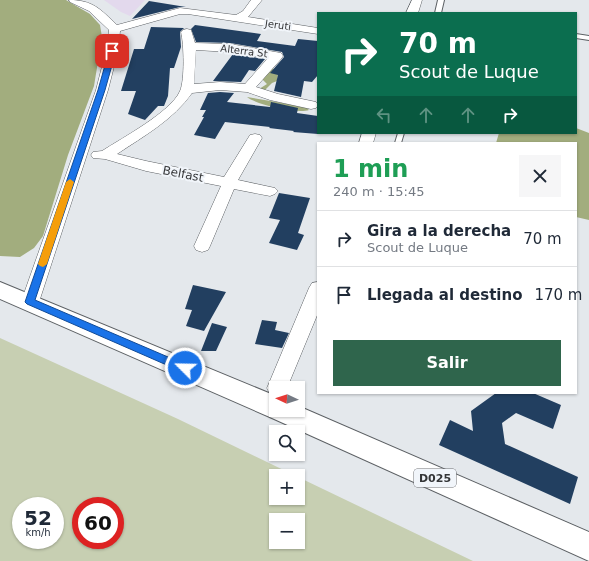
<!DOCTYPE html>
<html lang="es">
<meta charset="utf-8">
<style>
body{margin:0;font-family:"DejaVu Sans",sans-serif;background:#f6f6f7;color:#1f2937;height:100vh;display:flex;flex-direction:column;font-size:15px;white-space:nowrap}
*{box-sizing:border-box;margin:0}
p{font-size:13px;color:#747a83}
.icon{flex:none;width:22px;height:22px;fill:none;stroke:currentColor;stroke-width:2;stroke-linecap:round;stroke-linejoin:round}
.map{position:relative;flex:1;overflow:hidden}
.sheet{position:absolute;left:317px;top:142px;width:260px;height:252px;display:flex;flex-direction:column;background:#fff;border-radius:0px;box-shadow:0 1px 3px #0004}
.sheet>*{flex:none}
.top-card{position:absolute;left:317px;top:12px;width:260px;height:122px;border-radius:0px;box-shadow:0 1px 3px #0004;background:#0b6e4f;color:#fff;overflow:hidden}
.needle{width:26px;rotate:274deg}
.controls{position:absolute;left:269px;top:381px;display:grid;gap:8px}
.controls a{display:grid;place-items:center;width:36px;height:36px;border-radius:0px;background:#fff;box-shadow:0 1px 3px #0004;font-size:20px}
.speed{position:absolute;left:12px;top:497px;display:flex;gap:8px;font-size:20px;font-weight:700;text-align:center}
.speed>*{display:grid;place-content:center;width:52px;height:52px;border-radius:50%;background:#fff;box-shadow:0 1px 3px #0004;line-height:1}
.speed small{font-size:10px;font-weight:400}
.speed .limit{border:6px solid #d22;background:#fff;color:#111}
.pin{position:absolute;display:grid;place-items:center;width:34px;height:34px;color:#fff;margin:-17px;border-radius:8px;box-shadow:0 2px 6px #0006}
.me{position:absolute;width:44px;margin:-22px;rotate:293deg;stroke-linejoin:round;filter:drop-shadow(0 0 3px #0008)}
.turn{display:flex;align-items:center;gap:14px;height:84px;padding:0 16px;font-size:18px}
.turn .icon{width:52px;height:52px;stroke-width:2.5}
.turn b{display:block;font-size:28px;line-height:34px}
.lanes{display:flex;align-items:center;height:38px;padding:0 16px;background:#0003;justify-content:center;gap:20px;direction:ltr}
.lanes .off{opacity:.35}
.round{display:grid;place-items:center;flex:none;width:42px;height:42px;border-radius:0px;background:#f6f6f7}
.headline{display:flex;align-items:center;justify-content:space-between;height:68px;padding:0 16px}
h1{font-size:24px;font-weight:800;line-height:30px;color:#1e9e55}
.action{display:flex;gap:8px;margin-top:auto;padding:8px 16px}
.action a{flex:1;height:46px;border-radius:0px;background:#2f654c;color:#fff;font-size:16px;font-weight:800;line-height:46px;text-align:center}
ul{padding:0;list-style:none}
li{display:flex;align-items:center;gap:12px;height:56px;padding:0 16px;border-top:1px solid #e0e1e3}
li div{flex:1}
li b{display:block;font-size:15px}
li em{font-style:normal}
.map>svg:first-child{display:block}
</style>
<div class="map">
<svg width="589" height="561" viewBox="0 0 589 561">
<rect width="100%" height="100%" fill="#e4e8ec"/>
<path fill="#e3d9ed" d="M104,0h41l-15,16 -9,-4z"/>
<path fill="#c7cfb2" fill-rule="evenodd" d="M0,338l178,81 118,57h-20v22h22v-21l175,84h-473zM21,506h34v34h-34zM81,506h34v34h-34zM276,520h22v22h-22z"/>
<path fill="#a2ad7e" d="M0,0h66l24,14 10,11 2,12 -8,49 -26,69 -25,81 -9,12 -14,9 -20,-1z
M279,68l-2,13 -5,2 -8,8 -5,-2 8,-5 -6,-6 10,-9z
M247,97l59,10 3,3c-12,4 -52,-5 -62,-13z
M576,128l13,5v87l-13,-3v-74h-80l3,-10h77z"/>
<path fill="#223f60" d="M149,1l37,6h-6l-48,12z
M195,25l66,9 -4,7 38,5 3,-7 20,2v34l-6,7 -8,-1 -3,16 -27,-6 4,-16 -8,-2 14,-16 -2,-5 -52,-9 -34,-1 -5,-13z
M151,27l33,1 -4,4 1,15 -7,21h-4l-2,28 -4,10h-6l-13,14 -17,-6 8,-23h-15l13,-42h10z
M233,54l32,5 -10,12 -6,-1 -8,12 -28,-1z
M220,92l14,1 -7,9 43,5 1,-5 27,6 -1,5 21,3v18l-25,-2 1,-1 -25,-3 1,-1 -45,-5 -10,17 -21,-4 10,-18h-2l4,-7h-6l8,-17z
M279,193l31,5 -12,35 6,2 -7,15 -28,-7 11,-23 -11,-2z
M193,285l33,7 -22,39 -18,-5 6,-16 -7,-1z
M262,320l15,2 -2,8 14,3 -7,15 -27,-4z
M212,323l15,4 -11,24h-15z
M496,393h37l28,12 -8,24 -37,-16 -14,10 3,21 73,33 -8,27 -131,-59 11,-25 23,11 -2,-20z"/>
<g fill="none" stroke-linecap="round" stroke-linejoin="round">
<defs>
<path id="service" d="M438,0h6l-3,13h-6z
M576,34l13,2v4l-13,-2z
M398,133h6l-3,10h-6z"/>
<path id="minor" d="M69,0c24,0 31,9 48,25l63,-17 56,7 7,-4 8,-11h11l-14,17 70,11v6l-130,-20h-8l-60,17 -2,20 -10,39 -69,212 -3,5 -6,2 -6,-2 -3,-5 75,-212 10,-39 3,-21 -20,-19 -19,-9z
M412,0h10l-4,13h-12z
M187,29l4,1 4,13 35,1 51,9 2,3 -2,3 -25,28 22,7 38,8 2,3 -2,3 -5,1 -41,-9 -23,-8 -27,-2 -28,3c-19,27 -48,43 -75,61l29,7 78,16 26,-42 5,-1 5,1 2,3 -24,42 37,8 3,3 -3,3 -5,2 -36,-7 -24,57 -2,4 -6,2 -6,-2 -2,-4 27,-60 -75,-15 -41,-12 -12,-1 -2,-3 2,-3 9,-1c20,-13 69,-39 78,-60 5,-11 4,-47 1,-59l2,-2zM196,50l34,2 38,6 -23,26 -25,-2 -26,2z
M362,133h14l-3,10h-14z
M318,282v31l-31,75h-11v8l-6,-2 -3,-6 42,-100 3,-5z"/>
<path id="primary" d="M0,282l276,114v14h22v-4l291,126v29l-317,-143 -272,-119z"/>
</defs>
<use href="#service" stroke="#5c6064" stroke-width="2"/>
<use href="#minor" stroke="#5c6064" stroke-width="1"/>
<use href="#primary" stroke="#5c6064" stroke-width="2"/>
<use href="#service" fill="#fff" fill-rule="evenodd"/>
<use href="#minor" fill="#fff" fill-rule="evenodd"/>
<use href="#primary" fill="#fff" fill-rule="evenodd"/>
</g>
<path fill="#1a73e8" stroke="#114b97" d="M112,49l4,2 -11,39 -70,210 154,66 1,2 -1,3 -4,2 -158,-69 -2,-2 73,-212 11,-39z"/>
<path fill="#f59e0b" d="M70,179l4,3 -27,82 -4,3 -3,-1 -2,-2 28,-82z"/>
<g text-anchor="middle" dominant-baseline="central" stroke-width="4" stroke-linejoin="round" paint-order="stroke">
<g font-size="10" fill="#353638" stroke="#f1f5fa">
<text transform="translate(278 25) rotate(8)">Jeruti</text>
<text transform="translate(244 51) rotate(7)">Alterra St</text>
</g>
<rect fill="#f1f5fa" stroke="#6d6f72" stroke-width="1" x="414" y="469" width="42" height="18" rx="3"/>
<g font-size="11" font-weight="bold" fill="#353638">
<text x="435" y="478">D025</text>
</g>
<g font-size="12" fill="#353638" stroke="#f1f5fa">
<text transform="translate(183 174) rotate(11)">Belfast</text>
</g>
</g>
</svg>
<div class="controls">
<a><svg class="needle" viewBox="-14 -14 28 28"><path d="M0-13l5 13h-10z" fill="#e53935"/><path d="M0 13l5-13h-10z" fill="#747a83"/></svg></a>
<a><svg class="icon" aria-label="search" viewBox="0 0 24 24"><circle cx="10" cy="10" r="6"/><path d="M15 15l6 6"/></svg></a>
<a>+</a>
<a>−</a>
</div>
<div class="speed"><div>52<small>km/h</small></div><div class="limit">60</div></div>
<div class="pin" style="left:112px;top:51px;background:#d93025"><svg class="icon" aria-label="arrive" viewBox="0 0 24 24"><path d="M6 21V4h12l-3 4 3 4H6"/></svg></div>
<svg class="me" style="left:185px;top:368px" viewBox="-20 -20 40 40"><circle r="17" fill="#1a73e8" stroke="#fff" stroke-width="3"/><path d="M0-11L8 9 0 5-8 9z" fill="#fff"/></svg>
<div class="top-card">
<div class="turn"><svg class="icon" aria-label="right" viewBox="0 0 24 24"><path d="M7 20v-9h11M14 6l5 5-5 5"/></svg><div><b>70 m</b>Scout de Luque</div></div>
<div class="lanes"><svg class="icon off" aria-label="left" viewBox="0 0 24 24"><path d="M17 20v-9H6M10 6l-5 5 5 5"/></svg><svg class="icon off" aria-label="ahead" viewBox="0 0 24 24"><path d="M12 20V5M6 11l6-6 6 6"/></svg><svg class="icon off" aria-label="ahead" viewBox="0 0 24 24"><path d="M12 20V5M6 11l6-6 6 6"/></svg><svg class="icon" aria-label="right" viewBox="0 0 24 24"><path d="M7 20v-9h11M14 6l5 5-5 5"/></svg></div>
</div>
<section class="sheet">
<div class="headline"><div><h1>1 min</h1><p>240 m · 15:45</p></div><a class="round"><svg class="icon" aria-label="close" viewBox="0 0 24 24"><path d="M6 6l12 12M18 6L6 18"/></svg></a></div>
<ul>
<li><svg class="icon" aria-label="right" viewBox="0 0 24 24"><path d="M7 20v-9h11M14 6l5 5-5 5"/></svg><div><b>Gira a la derecha</b><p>Scout de Luque</p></div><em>70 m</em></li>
<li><svg class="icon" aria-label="arrive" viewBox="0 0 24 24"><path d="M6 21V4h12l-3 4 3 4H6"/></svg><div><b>Llegada al destino</b></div><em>170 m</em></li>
</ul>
<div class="action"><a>Salir</a></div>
</section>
</div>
